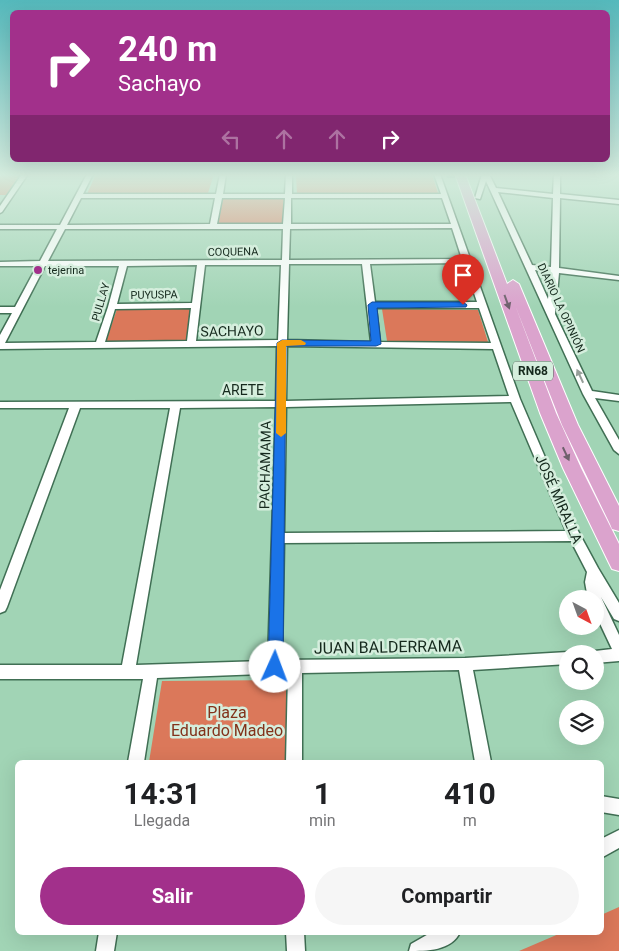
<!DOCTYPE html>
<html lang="es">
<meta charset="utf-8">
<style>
body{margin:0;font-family:Roboto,sans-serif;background:#f6f6f6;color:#202124;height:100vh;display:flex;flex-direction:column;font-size:19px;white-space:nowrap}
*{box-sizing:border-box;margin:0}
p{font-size:16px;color:#757577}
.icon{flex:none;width:28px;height:28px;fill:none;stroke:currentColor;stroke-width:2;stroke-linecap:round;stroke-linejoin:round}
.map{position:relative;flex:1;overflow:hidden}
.sheet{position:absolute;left:15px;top:760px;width:589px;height:175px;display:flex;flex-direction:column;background:#fff;border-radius:8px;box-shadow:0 5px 20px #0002}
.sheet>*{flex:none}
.guide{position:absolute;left:10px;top:10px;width:600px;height:152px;border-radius:8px;box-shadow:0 5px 20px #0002;background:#a2308b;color:#fff;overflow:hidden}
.needle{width:32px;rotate:139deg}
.fabs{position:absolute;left:559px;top:590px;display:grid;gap:10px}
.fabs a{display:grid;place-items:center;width:45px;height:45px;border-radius:50%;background:#fff;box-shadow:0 5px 20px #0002;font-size:25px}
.pin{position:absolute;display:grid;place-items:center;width:42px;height:42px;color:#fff;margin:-51px -21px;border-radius:50% 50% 50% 0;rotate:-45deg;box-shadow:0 0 5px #0007}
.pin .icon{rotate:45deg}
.me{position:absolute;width:55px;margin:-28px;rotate:2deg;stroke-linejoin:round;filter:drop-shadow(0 0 4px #0008)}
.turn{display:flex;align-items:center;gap:18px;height:105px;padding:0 25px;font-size:22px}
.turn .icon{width:65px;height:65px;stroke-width:2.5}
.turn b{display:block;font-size:35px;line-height:42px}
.lanes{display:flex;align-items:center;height:48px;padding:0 25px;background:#0003;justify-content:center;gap:25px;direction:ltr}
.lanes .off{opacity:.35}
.eta{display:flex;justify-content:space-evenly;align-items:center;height:85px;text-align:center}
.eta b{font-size:30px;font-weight:700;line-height:35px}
.button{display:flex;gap:10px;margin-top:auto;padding:10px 25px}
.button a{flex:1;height:58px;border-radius:30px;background:#a2308b;color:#fff;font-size:20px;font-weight:700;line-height:58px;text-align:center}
.button a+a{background:#f6f6f6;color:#202124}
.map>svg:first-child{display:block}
</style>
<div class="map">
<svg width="619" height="951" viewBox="0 0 619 951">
<rect width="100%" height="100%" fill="#a1d4b5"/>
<path fill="#db785a" d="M0,174h21l-15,21h-6z
M96,174h118l-6,19 -121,1z
M296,174h136l6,19 -141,1z
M223,198h61l-2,27 -64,1z
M117,309h74l-4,34 -82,1z
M382,309l96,1 10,32 -101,-1z
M286,680v82h-137l13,-81z
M619,907v44h-100l42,-18 40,-1v-17z"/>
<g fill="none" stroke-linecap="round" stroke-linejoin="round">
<defs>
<path id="minor" d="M22,174h6l-26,38 -2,1v-7z
M87,174h6l-10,20h133l4,-20h6l-3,20h62l1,-20h6v20h149l-7,-20h6l80,225 51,119 27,50 21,35v18l-5,-2 -13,-22 18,38v26l-24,2v-9h-6l6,-3 17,-2 -17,-36v-14h-7l-3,-17 2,-10 -16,-31 -287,2 -2,117 183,-2 103,-6 5,2h-5v10l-95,6 18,92h-16l-16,-92 -157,3v89h-16l2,-89 -131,5 -13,84h-16l15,-83h-143v-14h122l48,-257h-90l-73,199 -2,4 -5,2v-23l69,-182h-69v-6l276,-1 1,-55 -277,3v-14l12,-22h-12v-6h15l22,-41h-37v-4l40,-1 17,-32h-57v-4h60zM81,198h134l-5,26 -143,1zM222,198h63l-2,26h-66zM291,198h151l9,26h-160zM452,228l10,31 -173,1 1,-31zM65,229h218l-1,31 -234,1zM464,263l13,39h-102l-5,-38zM289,264h73l9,78 -84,-2zM197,265l-5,38 -75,1 10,-38zM205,265h76l-3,75 -82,1zM45,266h74l-11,41 -12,35 -91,1zM191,308l-4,33 -82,1 10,-33zM376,308h103l12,35 -111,-1zM287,346l206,3 16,47 -223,5zM511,402l55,129 -282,2 2,-126zM276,407l-8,254 -132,4 44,-257z
M482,174h7l7,14 57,6 1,-20h6v20l59,6v4l-59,-6 -1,70 60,8v4l-60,-7 -4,41 37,77 27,4v6l-24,-3 24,42v14l-5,-4 -31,-56 -97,-213 -6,18 -5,-1zM498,192l55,6 -2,69 -19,-2zM535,270l16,2 -3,27z
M601,796l18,3v16l-18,-3z
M619,830v18l-18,10v-19z
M99,932h18l-3,19h-18z
M286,932h18l1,19h-18z
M432,932h28c-8,19 -34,19 -51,19l2,-7z"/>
<path id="primary" d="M455,174h10l42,110 6,-4 6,4 59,141 41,81v25l-7,-2 -2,-5 -48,-99 -47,-120 41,108 25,55 38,76v27l-7,-2 -3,-6 -46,-95 -23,-55z"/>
</defs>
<use href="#minor" stroke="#406f54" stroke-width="3"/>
<use href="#primary" stroke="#fff" stroke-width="2"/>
<use href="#minor" fill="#fff" fill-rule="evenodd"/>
<use href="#primary" fill="#dba3cd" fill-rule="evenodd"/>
</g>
<path fill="#2e8675" d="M446,174h9v4h-8z"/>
<defs><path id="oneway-solid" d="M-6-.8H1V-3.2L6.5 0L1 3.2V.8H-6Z" transform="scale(1.25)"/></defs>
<g fill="#6e606c">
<use href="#oneway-solid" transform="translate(507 302) rotate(70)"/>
<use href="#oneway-solid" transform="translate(566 454) rotate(65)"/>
</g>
<use fill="#969f99" href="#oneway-solid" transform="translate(580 376) rotate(-115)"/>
<linearGradient id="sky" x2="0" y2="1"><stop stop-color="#55b9bc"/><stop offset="0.57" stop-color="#d5ecde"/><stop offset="1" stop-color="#d5ecde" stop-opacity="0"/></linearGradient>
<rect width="619" height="307" fill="url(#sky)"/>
<path fill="#1a73e8" stroke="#114b97" d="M463,302l4,3 -1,2 -89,1 4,36 -5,2h-90l-3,321 -3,4 -5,2 -5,-2 -2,-4 9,-324 5,-3 89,1 -3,-36 4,-3z"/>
<path fill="#f59e0b" d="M301,340l5,3 -1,2 -19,1v87l-5,4 -5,-4 1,-90 5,-3z"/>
<circle fill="#a2308b" stroke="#d5eedd" stroke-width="2" cx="38" cy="270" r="5"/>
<g text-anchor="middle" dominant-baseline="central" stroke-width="5" stroke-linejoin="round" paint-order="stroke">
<g font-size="11" fill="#15291d" stroke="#d5eedd">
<text transform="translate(233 252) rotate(-1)">COQUENA</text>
<text transform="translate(154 295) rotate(-1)">PUYUSPA</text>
<text transform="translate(101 302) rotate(-74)">PULLAY</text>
<text transform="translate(561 308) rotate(65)">DIARIO LA OPINIÓN</text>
</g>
<g font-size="11" fill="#15291d" stroke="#d5eedd" text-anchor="start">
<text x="48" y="270">tejerina</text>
</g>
<rect fill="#d5eedd" stroke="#4f6457" stroke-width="1" x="513" y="361.5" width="40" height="19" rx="4"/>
<g font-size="12" font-weight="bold" fill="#15291d">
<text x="533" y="371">RN68</text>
</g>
<g font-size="14" fill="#15291d" stroke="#d5eedd">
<text transform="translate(232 331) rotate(-1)">SACHAYO</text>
<text x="243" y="390">ARETE</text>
<text transform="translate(265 465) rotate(-89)">PACHAMAMA</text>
<text transform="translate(559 499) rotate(66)">JOSÉ MIRALLA</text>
</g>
<g font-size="16" fill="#15291d" stroke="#d5eedd">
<text transform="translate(388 647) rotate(-1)">JUAN BALDERRAMA</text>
</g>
<g font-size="16" fill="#82321a" stroke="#d5eedd">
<text x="227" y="712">Plaza<tspan x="227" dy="18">Eduardo Madeo</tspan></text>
</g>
</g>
</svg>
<div class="fabs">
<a><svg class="needle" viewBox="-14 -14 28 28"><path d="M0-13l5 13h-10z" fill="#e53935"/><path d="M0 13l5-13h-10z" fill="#757577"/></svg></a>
<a><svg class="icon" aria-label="search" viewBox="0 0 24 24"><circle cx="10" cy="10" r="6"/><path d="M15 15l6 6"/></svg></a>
<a><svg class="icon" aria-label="layers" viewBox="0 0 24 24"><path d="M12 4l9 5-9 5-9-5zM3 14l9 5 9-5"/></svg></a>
</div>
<div class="pin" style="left:463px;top:305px;background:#d93025"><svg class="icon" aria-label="arrive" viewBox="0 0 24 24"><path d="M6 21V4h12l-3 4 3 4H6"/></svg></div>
<svg class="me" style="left:275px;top:667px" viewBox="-20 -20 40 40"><circle r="19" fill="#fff"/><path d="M0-13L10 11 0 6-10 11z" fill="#1a73e8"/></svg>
<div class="guide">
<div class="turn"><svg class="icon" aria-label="right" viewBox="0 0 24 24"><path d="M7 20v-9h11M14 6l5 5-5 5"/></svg><div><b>240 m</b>Sachayo</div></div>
<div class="lanes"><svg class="icon off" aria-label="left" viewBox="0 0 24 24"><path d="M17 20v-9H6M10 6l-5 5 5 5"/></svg><svg class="icon off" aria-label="ahead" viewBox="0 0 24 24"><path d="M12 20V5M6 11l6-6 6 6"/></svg><svg class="icon off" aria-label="ahead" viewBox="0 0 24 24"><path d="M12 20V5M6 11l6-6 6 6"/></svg><svg class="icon" aria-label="right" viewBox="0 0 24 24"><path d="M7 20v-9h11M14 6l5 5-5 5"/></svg></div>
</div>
<section class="sheet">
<div class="eta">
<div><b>14:31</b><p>Llegada</p></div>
<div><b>1</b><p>min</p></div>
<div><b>410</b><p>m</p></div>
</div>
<div class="button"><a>Salir</a><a>Compartir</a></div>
</section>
</div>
